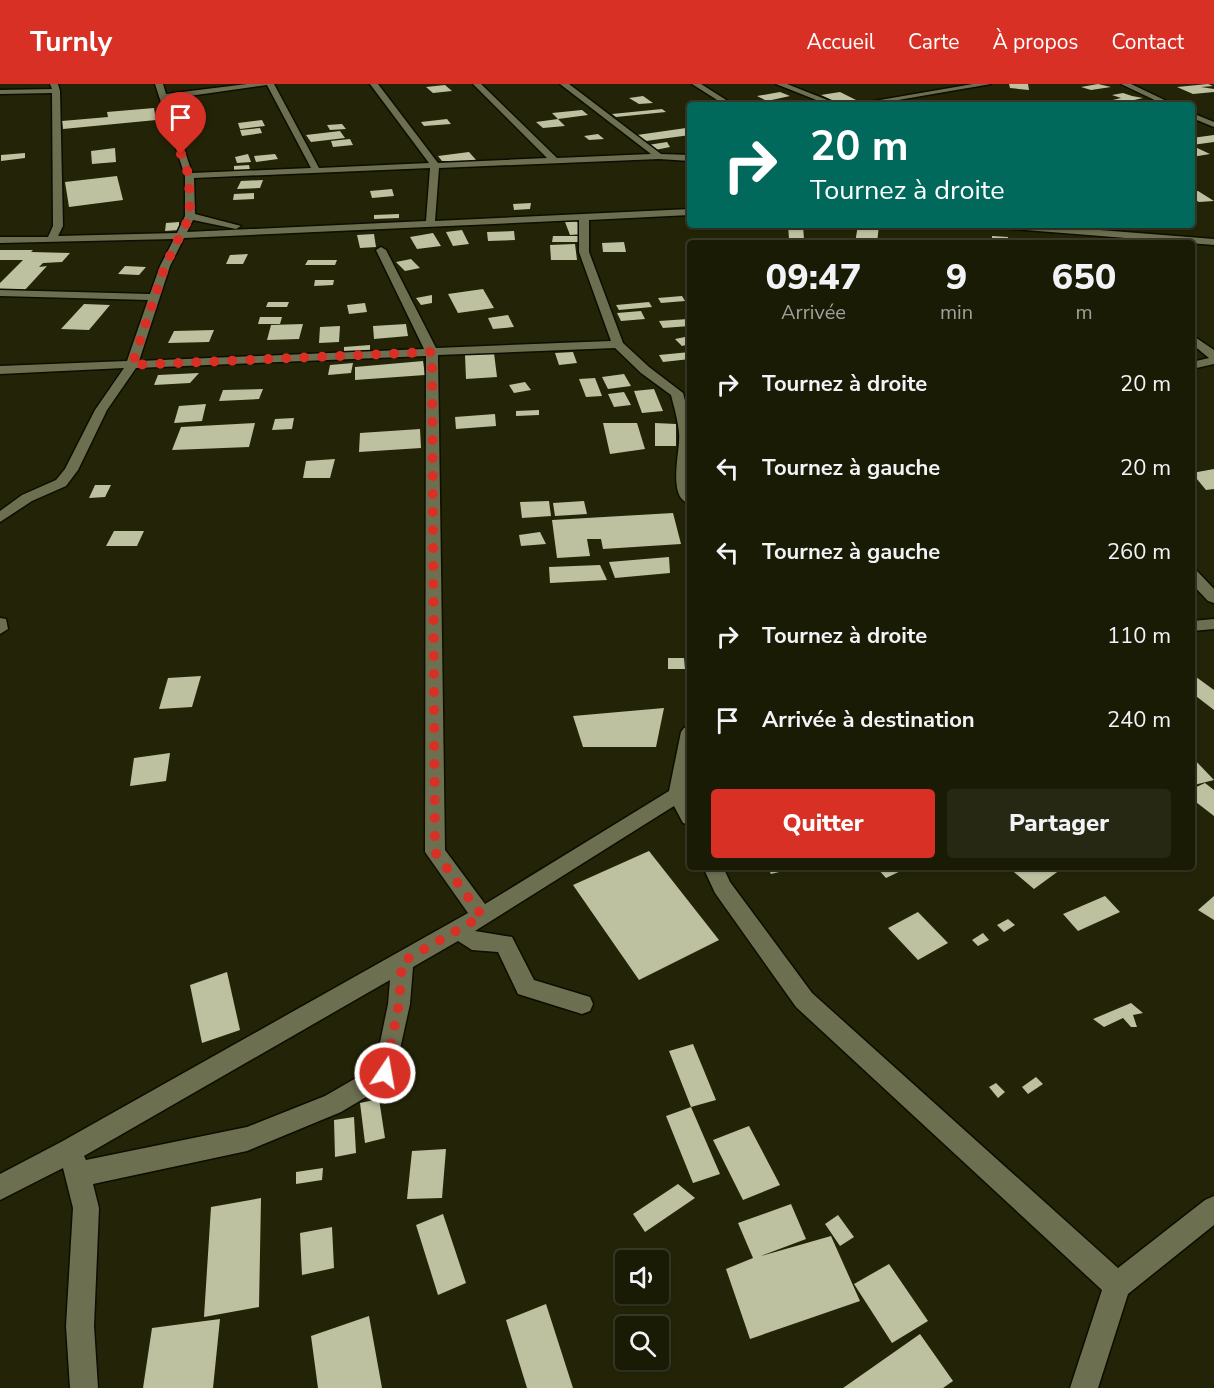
<!DOCTYPE html>
<html lang="fr">
<meta charset="utf-8">
<style>
body{margin:0;font-family:"Nunito Sans",sans-serif;background:#272813;color:#f1f3f6;height:100vh;display:flex;flex-direction:column;font-size:22px;white-space:nowrap}
*{box-sizing:border-box;margin:0}
p{font-size:20px;color:#9fa19a}
.icon{flex:none;width:33px;height:33px;fill:none;stroke:currentColor;stroke-width:2;stroke-linecap:round;stroke-linejoin:round}
.map{position:relative;flex:1;overflow:hidden}
.details{position:absolute;left:687px;top:156px;width:508px;height:630px;display:flex;flex-direction:column;background:#1a1b05;border-radius:6px;box-shadow:0 2px 4px #0004,0 0 0 2px #383927}
.details>*{flex:none}
.guide{position:absolute;left:687px;top:18px;width:508px;height:126px;border-radius:6px;box-shadow:0 2px 4px #0004,0 0 0 2px #383927;background:#00695c;color:#fff;overflow:hidden}
.tools{position:absolute;left:615px;top:1166px;display:grid;gap:12px}
.tools a{display:grid;place-items:center;width:54px;height:54px;border-radius:6px;background:#1a1b05;box-shadow:0 2px 4px #0004,0 0 0 2px #383927;font-size:30px}
.pin{position:absolute;display:grid;place-items:center;width:51px;height:51px;color:#fff;margin:-62px -26px;border-radius:50% 50% 50% 0;rotate:-45deg;box-shadow:0 0 6px #0007}
.pin .icon{rotate:45deg}
.me{position:absolute;width:66px;margin:-33px;rotate:12deg;stroke-linejoin:round;filter:drop-shadow(0 0 4px #0008)}
.turn{display:flex;align-items:center;gap:21px;height:126px;padding:0 24px;font-size:27px}
.turn .icon{width:78px;height:78px;stroke-width:2.5}
.turn b{display:block;font-size:42px;line-height:51px}
.eta{display:flex;justify-content:space-evenly;align-items:center;height:102px;text-align:center}
.eta b{font-size:36px;font-weight:800;line-height:42px}
.primary-button{display:flex;gap:12px;margin-top:auto;padding:12px 24px}
.primary-button a{flex:1;height:69px;border-radius:6px;background:#d93025;color:#fff;font-size:24px;font-weight:800;line-height:69px;text-align:center}
.primary-button a+a{background:#272813;color:#f1f3f6}
ul{padding:0;list-style:none}
li{display:flex;align-items:center;gap:18px;height:84px;padding:0 24px}
li div{flex:1}
li b{display:block;font-size:22px}
li em{font-style:normal}
header{display:flex;align-items:center;gap:36px;box-sizing:border-box;height:84px;padding:0 30px;background:#d93025;color:#fff}
header strong{font-size:28px}
nav{display:flex;gap:33px;margin-inline-start:auto;font-size:21px}
.map>svg:first-child{display:block}
</style>
<header>
<strong>Turnly</strong>
<nav><a>Accueil</a><a>Carte</a><a>À propos</a><a>Contact</a></nav>
</header>
<div class="map">
<svg width="1214" height="1304" viewBox="0 0 1214 1304">
<rect width="100%" height="100%" fill="#232407"/>
<path fill="#bec1a0" d="M1009,0h19l1,6 -19,-2z
M1098,0l13,3 -20,3 -10,-3z
M1208,0l5,2 -12,1 13,2v3l-21,2 -16,-7z
M445,1l7,6 -19,2 -7,-6z
M780,8l10,4 -23,5 -10,-5z
M840,8l16,8 -20,2 -15,-7z
M1123,9l9,3 11,2 -22,5 -8,-3 8,-2 -9,-3z
M643,12l10,7 -14,1 -10,-6z
M154,24l2,12 -93,9 -1,-8 46,-4 -1,-5z
M662,25l4,3 -50,5 -4,-3z
M582,26l6,5 -30,4 -6,-6z
M447,35l4,5 -27,2 -3,-4z
M558,35l7,7 -22,2 -7,-6z
M262,36l3,6 -25,3 -2,-6z
M342,40l4,5 -16,1 -3,-5z
M260,44l2,5 -20,3 -2,-6z
M686,44l4,3v4l-44,6 -9,-6z
M340,47l5,7 -34,4 -5,-7z
M598,50l6,5 -15,1 -5,-4z
M1214,51v7l-22,3v-7z
M350,55l3,6 -20,2 -2,-6z
M667,58l3,5 -15,3 -7,-5z
M1195,63l15,7 -18,3v-9z
M115,64l1,14 -24,2 -1,-13z
M469,68l8,9h-35l-4,-5z
M25,69v5l-24,3v-6z
M248,70l3,8 -14,1 -2,-6z
M275,70l3,5 -22,3 -2,-6z
M249,81l1,5 -16,2v-6z
M117,92l6,24 -54,7 -4,-25z
M263,96l-3,8 -23,1 4,-8z
M392,105l2,7 -22,2 -2,-7z
M1192,107h6l16,10 -15,1 -7,-4z
M254,109v6l-21,1 1,-6z
M531,119l-1,6 -16,1 -1,-6z
M399,130v4l-25,1v-4z
M577,137l6,13 -13,1 -5,-13z
M179,138v8l-14,1 1,-8z
M788,141h15l1,15 -15,-1z
M858,141h21l-2,18h-22z
M462,146l7,14 -16,2 -7,-14z
M514,147l1,9 -27,1 -1,-9z
M433,149l8,13 -24,3 -7,-12z
M374,150l2,13 -16,1 -3,-13z
M553,152h25v6h-26z
M992,152l16,1 1,6h-17z
M624,158l2,10h-23l-1,-9z
M575,160l2,16h-26l-1,-15z
M0,166h33l-2,2 39,1 -8,9 -19,1 -4,4 8,-1 -24,26h-23v-9l23,-23h-23z
M248,170l-5,10h-17l4,-9z
M411,175l9,9 -15,3 -9,-9z
M308,176h29l-2,5h-30z
M125,182l21,1 -7,8 -21,-1z
M315,196h19l-1,5 -19,1z
M483,205l11,19 -36,5 -10,-19z
M432,211v8l-11,2 -5,-7z
M682,212l3,5 -24,2 -3,-5z
M268,218h21l-2,5h-21z
M649,218l3,5 -33,3 -3,-5z
M365,219l2,9 -18,2 -2,-9z
M84,220l26,1 -21,25 -28,-1z
M641,227l4,8 -24,2 -4,-8z
M508,231l6,12 -21,2 -5,-11z
M260,233h22l-2,7h-22z
M688,235l2,7 -27,2 -4,-7z
M303,240l-4,15 -32,1 4,-15z
M406,240l2,12 -34,3 -1,-13z
M340,242l-1,16 -20,1 1,-16z
M214,246l-5,12 -41,1 6,-12z
M690,252v8l-8,2 -7,-7z
M370,261v5l-26,2v-5z
M573,268l4,11 -18,2 -4,-12z
M690,268v7l-27,3 -4,-7z
M494,269l3,24 -31,2 -1,-24z
M423,277l2,14 -70,5v-13z
M353,279l-2,10 -23,2 2,-10z
M199,289l-9,10 -36,2 4,-10z
M624,290l7,12 -23,3 -6,-12z
M595,294l7,18 -16,1 -7,-18z
M525,298l6,8 -17,3 -5,-8z
M263,305l-4,10 -40,2 4,-11z
M654,305l9,22 -21,2 -8,-22z
M624,308l7,13 -17,2 -6,-13z
M206,320l-4,17 -28,2 5,-17z
M539,326v5l-23,1v-5z
M495,330l1,12 -40,3 -1,-12z
M294,334l-2,11 -20,1 3,-11z
M255,339l-6,24 -77,3 9,-23z
M603,339h34l8,26 -35,5z
M655,339l21,1v22h-21z
M420,345l1,19 -62,4 1,-19z
M335,375l-5,19h-27l3,-17z
M1214,385v20l-8,1 -14,-17z
M95,401h16l-6,12 -16,1z
M549,417l2,15 -29,2 -2,-16z
M584,417l3,13 -32,2 -2,-13z
M673,429l8,31 -78,5 -2,-10h-14l3,17 -33,2 -5,-38z
M114,447h30l-7,15h-31z
M540,448l6,12 -25,2 -2,-11z
M669,473l1,16 -55,5 -6,-16z
M600,481l7,15 -57,3 -1,-16z
M668,574h16l1,11h-17z
M1192,590l22,16v20l-22,-17z
M201,592l-9,31 -33,2 9,-31z
M664,624l-8,39h-73l-10,-31z
M170,669l-4,28 -36,5 4,-28z
M1192,673l22,23 -20,5z
M1205,699l9,7v26l-22,-17v-10z
M649,767l70,89 -80,40 -66,-95z
M767,783h28l1,1 -25,6z
M876,783h33l-23,11z
M1008,783h56l-30,22z
M1105,812l15,16 -42,19 -15,-17z
M1214,812v24l-16,-10z
M918,828l30,31 -30,17 -30,-32z
M1008,835l7,6 -11,7 -7,-7z
M983,849l6,7 -11,6 -6,-6z
M227,888l13,58 -38,13 -12,-58z
M1131,919l12,10 -10,2 4,12h-6l-8,-9 -19,9 -11,-8z
M693,960l23,56 -25,7 -22,-56z
M1036,993l7,7 -15,10 -6,-7z
M996,999l9,9 -7,6 -9,-11z
M379,1015l6,39 -20,5 -5,-40z
M691,1023l29,67 -27,9 -27,-67z
M354,1033l2,36 -21,4 -1,-37z
M749,1042l31,59 -37,15 -30,-60z
M446,1065l-4,49 -35,1 5,-48z
M323,1084l-1,12 -26,4v-12z
M678,1100l17,14 -50,34 -12,-18z
M261,1114l-2,109 -55,10 7,-110z
M791,1120l15,35 -45,17 70,-20 29,65 -110,38 -24,-70 27,-11 -15,-35z
M443,1130l23,69 -28,12 -22,-70z
M838,1131l16,22 -14,9 -15,-22z
M332,1143l2,41 -32,7 -2,-42z
M889,1180l39,57 -36,22 -38,-59z
M546,1220l27,84h-46l-21,-68z
M369,1232l13,72h-64l-7,-52z
M220,1235l-7,69h-70l9,-60z
M920,1250l33,47 -10,7h-100z"/>
<g fill="none" stroke-linecap="round" stroke-linejoin="round">
<defs>
<path id="street" d="M50,0h8l2,7 3,135 -5,10 119,-3 8,-17v-40l-30,-92h8l3,10 81,-10h27l45,84 110,-5 -59,-79h8l60,79 109,-5 -74,-74h8l76,74 94,-4 -91,-70h9l92,70 29,1v6l-31,-2 -220,9 -4,53 255,-12v6l-101,5v32l34,91 26,24 34,26 7,27v84c-24,-6 -9,-54 -11,-71 -1,-13 -5,-26 -8,-38l-30,-22 -26,-25 -177,7 7,495 40,54 184,-113 12,-59 3,-4 6,-2v99l-7,-2 -9,-17 -199,125 37,6 22,43 56,17 3,7 -3,7 -8,3 -64,-20 -20,-42 -26,-2 -14,-9 -45,26 -3,37 -17,77 -52,31 -94,39 -154,33 6,24 -5,118 4,62h-28l-4,-62 7,-118 -10,-40 -63,32v-26l61,-32 407,-229 -43,-61 1,-496 -290,12 -29,42 -29,60 -12,16 -34,15 -32,21v-11l22,-16 34,-15 9,-11 30,-59 29,-42 -124,6v-8l127,-5 21,-61 -148,-4v-6l150,4 10,-28 14,-27 -174,4v-6h48l5,-11 -1,-133 -52,1v-4l52,-1zM267,1l44,83 -119,5 -24,-74zM430,84l-4,53 -239,11 6,-12 43,9 5,-3 -46,-12 -1,-36zM579,136v32l32,89 -175,7 -50,-98 -5,-3 -5,3 48,99 -285,12 31,-95 14,-28zM390,896l-2,24 -13,63 -50,29 -78,31 -161,33 -2,-4z
M692,0h9l33,21h-9z
M776,0h11l53,21h-11z
M973,0h18l-122,21h-18z
M1121,0h10l44,21h-10z
M1192,29l22,9v5l-22,-9z
M994,141h42l178,14v6l-215,-17z
M1192,251l22,15v14l-22,5v-7l17,-4 -17,-14z
M1192,485l5,2 17,18v14l-6,-2 -16,-17z
M0,534l6,1 2,10 -8,5z
M1214,535v10l-22,2v-10z
M703,783h20l7,15 82,111 306,275 87,-68 9,-4v29l-86,69 -30,94h-28l32,-98 -306,-283 -81,-114z"/>
</defs>
<use href="#street" stroke="#0d0d00" stroke-width="3"/>
<use href="#street" fill="#6d6f51" fill-rule="evenodd"/>
</g>
<g fill="none" stroke-linecap="round" stroke-linejoin="round">
<path stroke="#d93025" stroke-width="10" stroke-dasharray="0 18" d="M181,70l8,22 1,40 -25,50 -33,99 300,-13 3,500 47,64 -80,46 -3,42 -14,69"/>
</g>
</svg>
<div class="tools">
<a><svg class="icon" aria-label="sound" viewBox="0 0 24 24"><path d="M4 9h4l5-4v14l-5-4H4zM17 9q2 3 0 6"/></svg></a>
<a><svg class="icon" aria-label="search" viewBox="0 0 24 24"><circle cx="10" cy="10" r="6"/><path d="M15 15l6 6"/></svg></a>
</div>
<div class="pin" style="left:181px;top:70px;background:#d93025"><svg class="icon" aria-label="arrive" viewBox="0 0 24 24"><path d="M6 21V4h12l-3 4 3 4H6"/></svg></div>
<svg class="me" style="left:385px;top:989px" viewBox="-20 -20 40 40"><circle r="17" fill="#d93025" stroke="#fff" stroke-width="3"/><path d="M0-11L8 9 0 5-8 9z" fill="#fff"/></svg>
<div class="guide">
<div class="turn"><svg class="icon" aria-label="right" viewBox="0 0 24 24"><path d="M7 20v-9h11M14 6l5 5-5 5"/></svg><div><b>20 m</b>Tournez à droite</div></div>
</div>
<section class="details">
<div class="eta">
<div><b>09:47</b><p>Arrivée</p></div>
<div><b>9</b><p>min</p></div>
<div><b>650</b><p>m</p></div>
</div>
<ul>
<li><svg class="icon" aria-label="right" viewBox="0 0 24 24"><path d="M7 20v-9h11M14 6l5 5-5 5"/></svg><div><b>Tournez à droite</b></div><em>20 m</em></li>
<li><svg class="icon" aria-label="left" viewBox="0 0 24 24"><path d="M17 20v-9H6M10 6l-5 5 5 5"/></svg><div><b>Tournez à gauche</b></div><em>20 m</em></li>
<li><svg class="icon" aria-label="left" viewBox="0 0 24 24"><path d="M17 20v-9H6M10 6l-5 5 5 5"/></svg><div><b>Tournez à gauche</b></div><em>260 m</em></li>
<li><svg class="icon" aria-label="right" viewBox="0 0 24 24"><path d="M7 20v-9h11M14 6l5 5-5 5"/></svg><div><b>Tournez à droite</b></div><em>110 m</em></li>
<li><svg class="icon" aria-label="arrive" viewBox="0 0 24 24"><path d="M6 21V4h12l-3 4 3 4H6"/></svg><div><b>Arrivée à destination</b></div><em>240 m</em></li>
</ul>
<div class="primary-button"><a>Quitter</a><a>Partager</a></div>
</section>
</div>
